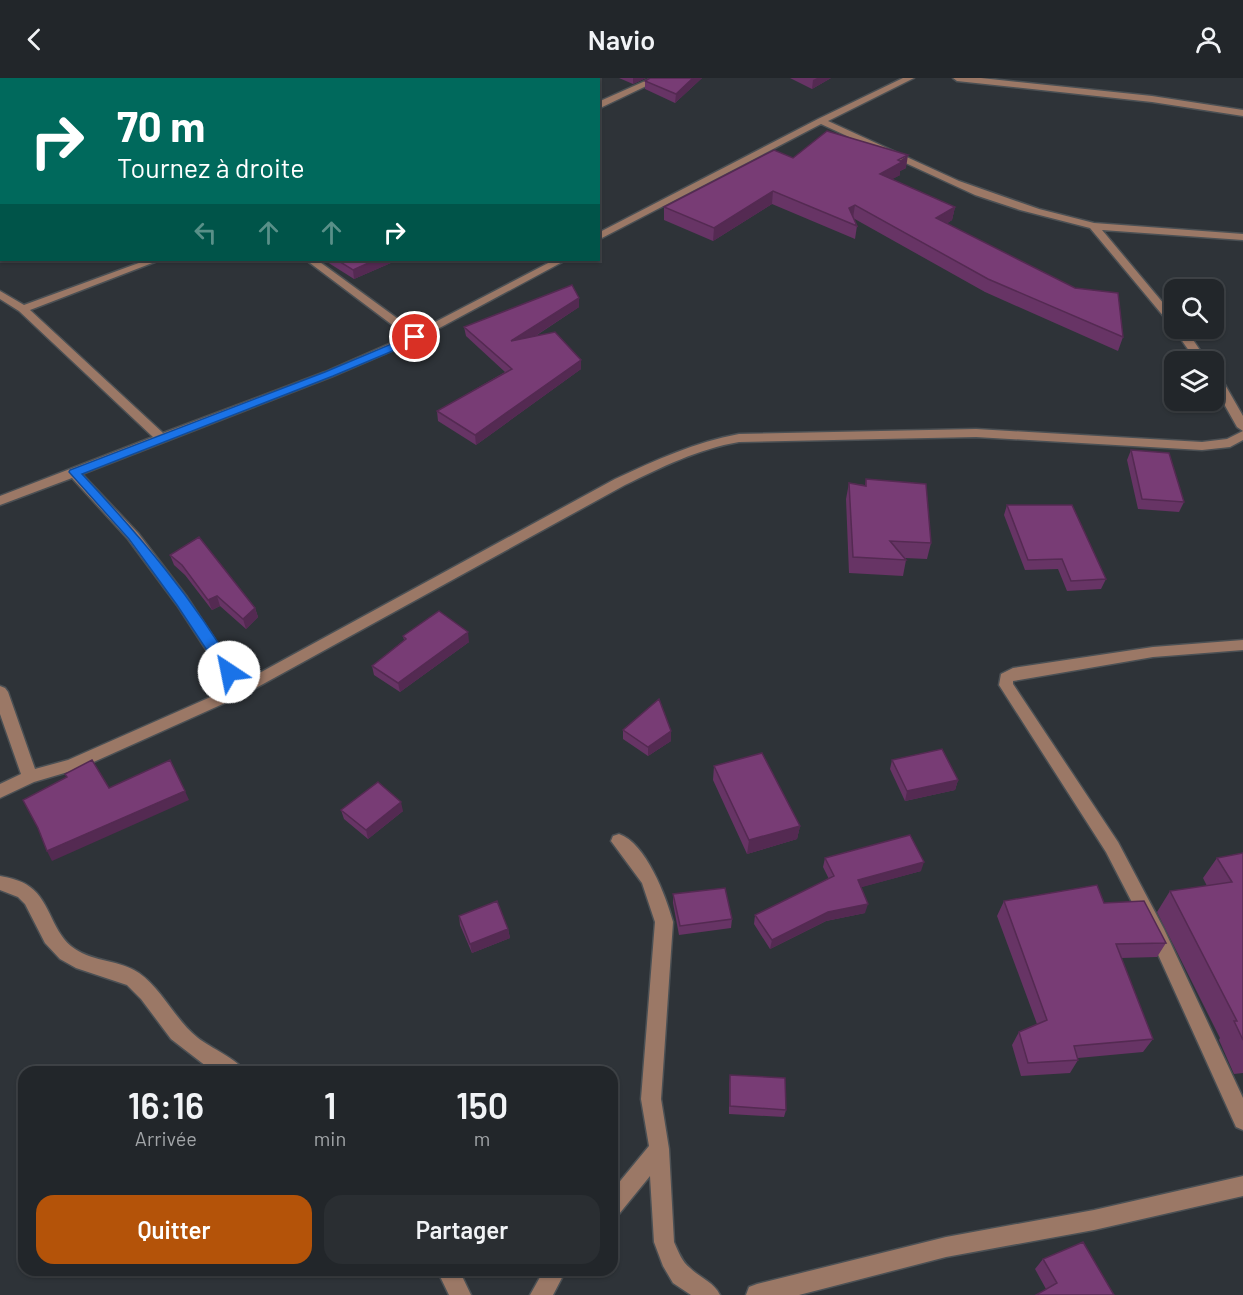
<!DOCTYPE html>
<html lang="fr">
<meta charset="utf-8">
<style>
body{margin:0;font-family:Barlow,sans-serif;background:#2a2e32;color:#f1f3f6;height:100vh;display:flex;flex-direction:column;font-size:22px;white-space:nowrap}
*{box-sizing:border-box;margin:0}
p{font-size:20px;color:#a2a5a8}
.icon{flex:none;width:33px;height:33px;fill:none;stroke:currentColor;stroke-width:2;stroke-linecap:round;stroke-linejoin:round}
.map{position:relative;flex:1;overflow:hidden}
.details{position:absolute;left:18px;top:988px;width:600px;height:210px;display:flex;flex-direction:column;background:#22262a;border-radius:18px;box-shadow:0 2px 4px #0004,0 0 0 2px #3f4347}
.details>*{flex:none}
.banner{position:absolute;left:0px;top:0px;width:600px;height:183px;box-shadow:0 2px 4px #0004,0 0 0 2px #3f4347;background:#00695c;color:#fff;overflow:hidden}
.controls{position:absolute;left:1164px;top:201px;display:grid;gap:12px}
.controls a{display:grid;place-items:center;width:60px;height:60px;border-radius:12px;background:#22262a;box-shadow:0 2px 4px #0004,0 0 0 2px #3f4347;font-size:30px}
.pin{position:absolute;display:grid;place-items:center;width:51px;height:51px;color:#fff;margin:-26px;border:3px solid #fff;border-radius:50%;box-shadow:0 2px 6px #0007}
.me{position:absolute;width:66px;margin:-33px;rotate:326deg;stroke-linejoin:round;filter:drop-shadow(0 0 4px #0008)}
.turn{display:flex;align-items:center;gap:21px;height:126px;padding:0 18px;font-size:27px}
.turn .icon{width:78px;height:78px;stroke-width:2.5}
.turn b{display:block;font-size:42px;line-height:51px}
.lanes{display:flex;align-items:center;height:57px;padding:0 18px;background:#0003;justify-content:center;gap:30px;direction:ltr}
.lanes .off{opacity:.35}
.eta{display:flex;justify-content:space-evenly;align-items:center;height:102px;text-align:center}
.eta b{font-size:36px;font-weight:600;line-height:42px}
.primary-button{display:flex;gap:12px;margin-top:auto;padding:12px 18px}
.primary-button a{flex:1;height:69px;border-radius:18px;background:#b45309;color:#fff;font-size:24px;font-weight:600;line-height:69px;text-align:center}
.primary-button a+a{background:#2a2e32;color:#f1f3f6}
header{display:flex;justify-content:space-between;align-items:center;height:78px;padding:0 18px;background:#22262a;font-size:27px;font-weight:600}
.map>svg:first-child{display:block}
</style>
<header><svg class="icon" aria-label="back" viewBox="0 0 24 24"><path d="M15 5l-7 7 7 7"/></svg>Navio<svg class="icon" aria-label="person" viewBox="0 0 24 24"><circle cx="12" cy="8" r="4"/><path d="M4 21q1-7 8-7t8 7"/></svg></header>
<div class="map">
<svg width="1243" height="1217" viewBox="0 0 1243 1217">
<rect width="100%" height="100%" fill="#2e3338"/>
<g fill="none" stroke-linecap="round" stroke-linejoin="round">
<defs>
<path id="minor" d="M239,0h11l-12,2z
M309,0h10l1,2h-10z
M652,0h11l-65,31v-7z
M903,0h11l-86,43 131,60 80,28 55,14 149,11v6l-141,-10 72,86v9l-4,-1 -80,-96 -70,-18 -45,-15 -154,-71 -223,116v-7l220,-114z
M953,0h28l171,18 91,14v6l-91,-14 -195,-21z
M147,182h13l-130,50 133,123 162,-61 82,-36 -101,-76h11l99,72 138,-72h12l-147,79 -86,37 -251,98 56,59 49,64 56,85 372,-203c41,-19 80,-37 124,-45l237,-5 226,13 25,-3 16,-8v9l-13,7 -28,3 -226,-13 -237,5c-41,7 -77,25 -114,43l-380,209 -167,75 -44,13 -34,16v-14l21,-10 -21,-60v-28l5,2 3,4 27,77 33,-9 163,-72 -54,-83 -49,-66 -56,-61 -72,27v-9l153,-59 -134,-126 -19,-12v-8l24,14z
M1174,248v2h11l23,34h-11l-24,-34z
M1214,294l6,4 23,40v15l-6,-4 -23,-41z
M1243,562v10l-90,7 -140,24v3l105,158 46,87 79,169v32l-7,-3 -85,-188 -45,-87 -107,-167 2,-11 12,-6 140,-21z
M619,756c27,9 47,62 54,88l-12,177 8,50 5,93c4,9 8,20 16,26 10,10 24,14 30,27h-29l-18,-12 -10,-17 -9,-24 -4,-66 -31,38 -7,3v-26l37,-45 -8,-47 14,-177 -13,-39 -31,-42 2,-5z
M0,798c10,2 21,4 30,11 21,15 22,47 45,62 19,13 45,11 64,24 24,17 36,47 59,65 11,9 43,23 46,34h-27l-11,-6 -35,-27 -30,-40 -14,-14 -51,-17 -16,-9 -15,-16 -20,-39 -7,-7 -18,-7z
M1243,1098v20l-149,34 -148,27 -147,38h-53l3,-8 8,-3 189,-47 148,-27z
M437,1192h22l12,25h-22z
M544,1192h22l-13,25h-23z"/>
</defs>
<use href="#minor" stroke="#4b5054" stroke-width="3"/>
<use href="#minor" fill="#9b7866" fill-rule="evenodd"/>
</g>
<path fill="#673465" d="M619,0h27l-13,6z
M650,0h52l-27,25 -30,-14v-8z
M790,0h41l-19,11z
M793,80l113,10 -6,3v4l-8,4 63,28 -3,13 -6,4 177,113 -5,14 -133,-59 -132,-74 4,8 -2,13 -83,-35 -59,37 -49,-21v-13z
M324,182h69v2l-39,17z
M579,220v9l-45,30 47,32 -105,76 -38,-24 -1,-10 68,-39 -39,-36 -2,-9z
M1131,372l53,52 -5,10 -41,-3 -11,-49z
M866,401l65,64 -4,16 -22,-1 1,2 -3,16 -54,-3 -3,-74 3,-16 16,2z
M1007,427l99,74 -5,10 -34,2 -9,-22 -33,1 -21,-55z
M170,477l85,53 3,9 -12,12 -26,-23 -8,4 -27,-35 -11,-10z
M403,558l66,6 -69,50 -26,-17 -2,-9 32,-26z
M623,652l48,11 -23,15 -25,-17z
M892,682l66,20 -3,10 -50,11 -15,-32z
M714,688l86,60 -3,13 -50,15 -34,-74z
M341,732l62,1 -35,28 -24,-20z
M1243,775v220l-9,1 -15,-34 1,-2 -63,-126 13,-21 37,-5 -4,-8 14,-20z
M825,780l96,13 -60,16 4,26 -39,8 -56,28 -16,-25 1,-9 74,-36 -6,-12z
M673,816l59,25 -1,9 -52,7 -6,-32z
M1004,823l100,2 62,40 -9,14 -36,1 32,81 -10,13 -65,6v2l-8,13 -49,3 -9,-31 7,-13 18,-8 -40,-108z
M459,838l49,13 2,9 -38,15 -12,-28z
M730,997l56,35 -2,7 -55,-3v-31z
M1043,1181l71,36 -68,-6 -11,-20z"/>
<path fill="#542a52" d="M633,0h13l-13,6z
M693,0h9l-27,25 1,-9z
M817,0h14l-19,11 1,-9z
M908,77l-2,13 -6,3v4l-22,12 2,-13z
M773,113l-1,13 -59,37 1,-13z
M855,127l-2,13 -4,-10z
M955,129l-3,13 -19,12 3,-14z
M2,144v14l-2,1v-14z
M375,182h18v2l-39,17 -1,-9z
M579,220v9l-67,44 -1,-10z
M581,282v9l-105,76 -1,-10z
M217,518l3,10 -8,4 -4,-10z
M255,530l3,9 -12,12 -3,-10z
M468,554l1,10 -69,50 -2,-9z
M671,653v10l-23,15v-9z
M958,702l-3,10 -50,11 2,-10z
M185,713l4,9 -137,61 -5,-10z
M401,724l2,9 -35,28 -2,-9z
M800,748l-3,13 -50,15 2,-14z
M924,784l-3,9 -66,18 3,-9z
M868,826l-3,9 -39,8 -56,28 2,-9 56,-28z
M508,851l2,9 -38,15 -2,-9z"/>
<path fill="#783c75" stroke="#542a52" stroke-width="1.5" d="M163,0h39l3,2h-47z
M650,0h43l-17,16 -31,-13z
M827,53l81,24 -10,5 4,2 -22,12 75,33 -19,11 139,70 43,5 5,44 -135,-58 -133,-74 -6,3 8,18 -84,-35 -59,37 -50,-21 110,-57 19,8z
M2,56v88l-2,1v-88z
M337,182h38l-22,10z
M572,207l7,13 -68,43 44,-9 26,28 -106,75 -38,-24 75,-42 -48,-42z
M1131,372l38,3 15,49 -42,-3z
M866,401l60,5 5,59 -41,-2 16,19 -53,-3 -4,-74 17,3z
M1007,427h65l34,74 -35,2 -9,-22 -34,1z
M199,459l56,71 -12,11 -26,-23 -9,4 -26,-35 -12,-10z
M439,533l29,21 -70,51 -26,-17 34,-27 -3,-3z
M659,621l12,32 -23,16 -25,-17z
M942,671l16,31 -51,11 -15,-31z
M762,675l38,73 -51,14 -35,-74z
M92,682l17,28 61,-28 15,31 -138,60 -9,-23 -15,-28 44,-23 -2,-3z
M378,704l23,20 -35,28 -25,-20z
M910,757l14,27 -66,18 10,24 -40,8 -56,28 -17,-25 79,-39 -9,-18z
M1243,775v187l-9,-19h3l-67,-130 62,-9 -15,-24z
M1097,807l7,18 40,-2 22,42 -50,1 37,95 -79,7 4,14 -50,3 -9,-31 28,-12 -43,-119z
M725,810l7,31 -52,7 -7,-32z
M497,823l11,28 -38,15 -11,-28z
M730,997l55,3 1,32 -56,-4z
M1083,1164l31,53h-78l21,-12 -14,-24z"/>
<path fill="#1a73e8" stroke="#114b97" stroke-width="1.5" d="M415,256l5,3 -1,3 -86,36 -251,98c57,61 112,125 154,198l-7,5 -5,-1 -47,-71 -48,-66 -60,-67 1,-2 255,-98z"/>
</svg>
<div class="controls">
<a><svg class="icon" aria-label="search" viewBox="0 0 24 24"><circle cx="10" cy="10" r="6"/><path d="M15 15l6 6"/></svg></a>
<a><svg class="icon" aria-label="layers" viewBox="0 0 24 24"><path d="M12 4l9 5-9 5-9-5zM3 14l9 5 9-5"/></svg></a>
</div>
<div class="pin" style="left:415px;top:259px;background:#d93025"><svg class="icon" aria-label="arrive" viewBox="0 0 24 24"><path d="M6 21V4h12l-3 4 3 4H6"/></svg></div>
<svg class="me" style="left:229px;top:594px" viewBox="-20 -20 40 40"><circle r="19" fill="#fff"/><path d="M0-13L10 11 0 6-10 11z" fill="#1a73e8"/></svg>
<div class="banner">
<div class="turn"><svg class="icon" aria-label="right" viewBox="0 0 24 24"><path d="M7 20v-9h11M14 6l5 5-5 5"/></svg><div><b>70 m</b>Tournez à droite</div></div>
<div class="lanes"><svg class="icon off" aria-label="left" viewBox="0 0 24 24"><path d="M17 20v-9H6M10 6l-5 5 5 5"/></svg><svg class="icon off" aria-label="ahead" viewBox="0 0 24 24"><path d="M12 20V5M6 11l6-6 6 6"/></svg><svg class="icon off" aria-label="ahead" viewBox="0 0 24 24"><path d="M12 20V5M6 11l6-6 6 6"/></svg><svg class="icon" aria-label="right" viewBox="0 0 24 24"><path d="M7 20v-9h11M14 6l5 5-5 5"/></svg></div>
</div>
<section class="details">
<div class="eta">
<div><b>16:16</b><p>Arrivée</p></div>
<div><b>1</b><p>min</p></div>
<div><b>150</b><p>m</p></div>
</div>
<div class="primary-button"><a>Quitter</a><a>Partager</a></div>
</section>
</div>
